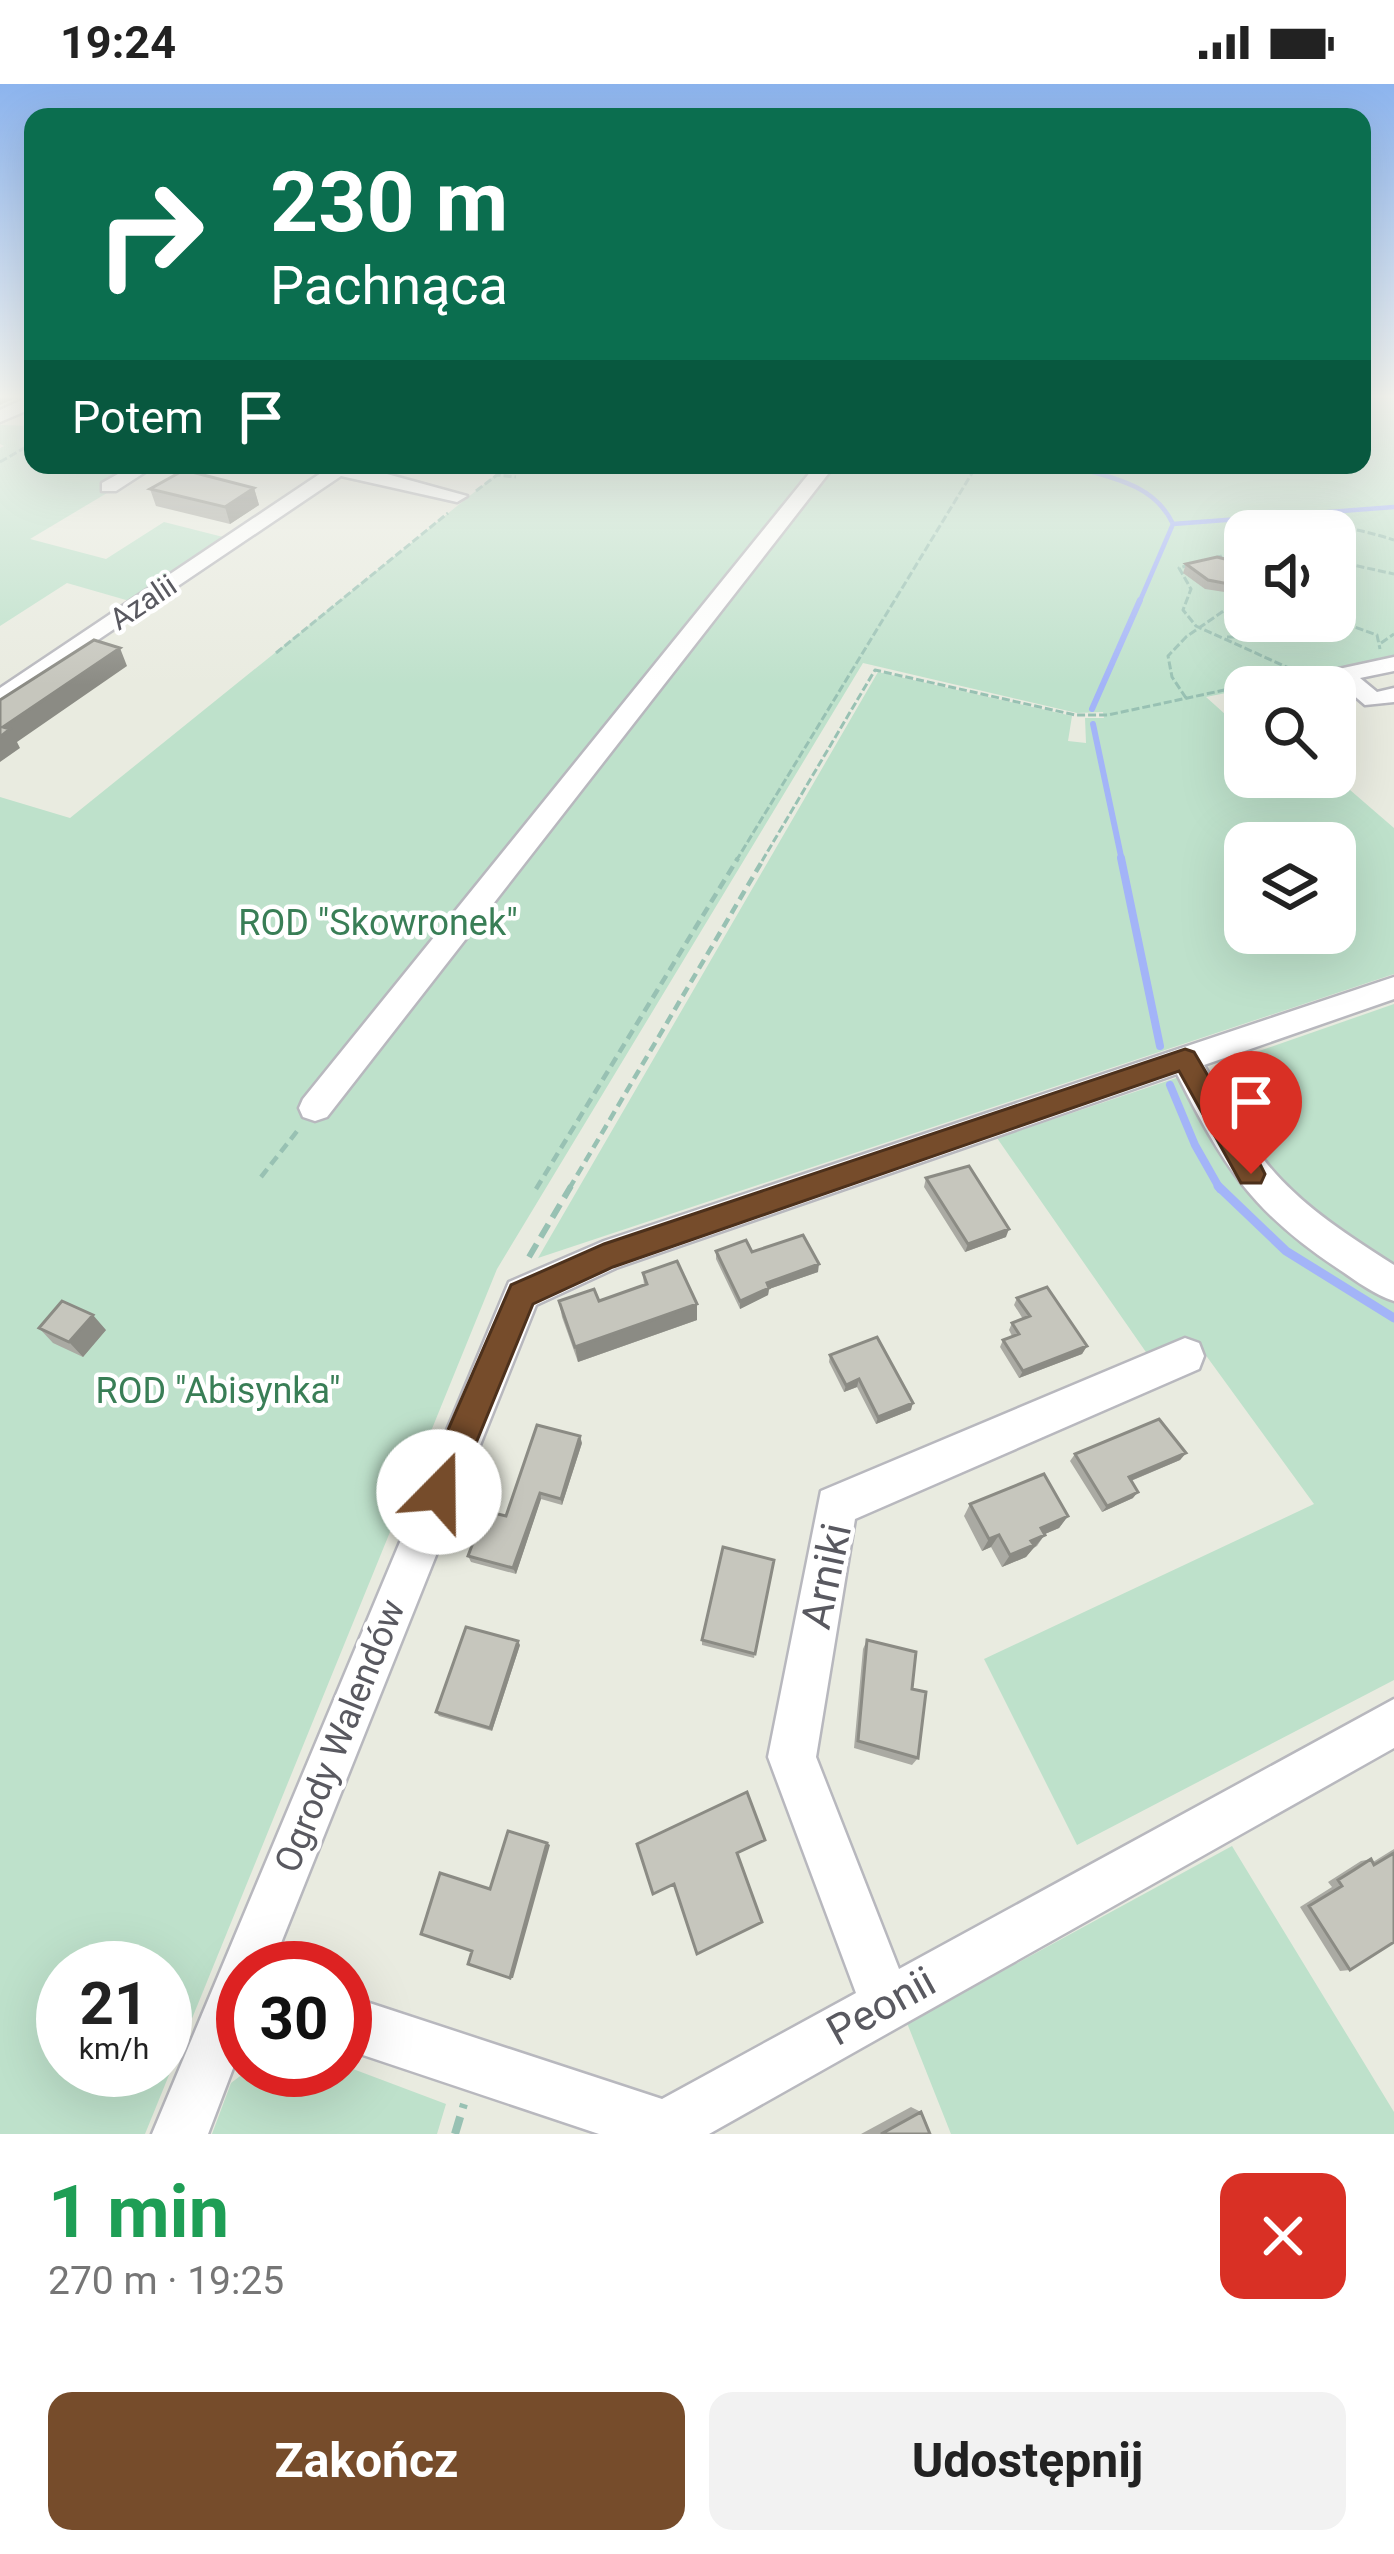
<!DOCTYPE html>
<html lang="pl">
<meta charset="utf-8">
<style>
body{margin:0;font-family:Roboto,sans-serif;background:#f2f2f2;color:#222;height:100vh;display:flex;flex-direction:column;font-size:45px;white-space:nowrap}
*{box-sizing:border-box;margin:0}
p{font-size:39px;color:#767676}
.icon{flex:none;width:66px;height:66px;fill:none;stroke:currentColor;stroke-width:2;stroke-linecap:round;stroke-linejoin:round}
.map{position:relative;height:2050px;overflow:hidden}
.drawer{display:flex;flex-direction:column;background:#fff;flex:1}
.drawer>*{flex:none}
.top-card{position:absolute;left:24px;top:24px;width:1347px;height:366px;border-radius:24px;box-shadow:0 12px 48px #0002;background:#0b6e4f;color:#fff;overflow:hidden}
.fabs{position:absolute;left:1224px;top:426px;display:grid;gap:24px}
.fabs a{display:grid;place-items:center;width:132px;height:132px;border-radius:24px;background:#fff;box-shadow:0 12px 48px #0002;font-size:60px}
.speed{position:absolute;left:36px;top:1857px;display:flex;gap:24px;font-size:60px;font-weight:700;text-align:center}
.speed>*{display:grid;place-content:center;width:156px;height:156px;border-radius:50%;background:#fff;box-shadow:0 12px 48px #0002;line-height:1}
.speed small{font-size:30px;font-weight:400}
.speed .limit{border:18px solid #d22;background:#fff;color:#111}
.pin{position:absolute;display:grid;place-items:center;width:102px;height:102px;color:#fff;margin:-123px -51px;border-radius:50% 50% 50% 0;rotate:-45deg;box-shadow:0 0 12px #0007}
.pin .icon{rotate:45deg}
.me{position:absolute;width:132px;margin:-66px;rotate:22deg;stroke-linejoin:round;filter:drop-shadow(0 0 9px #0008)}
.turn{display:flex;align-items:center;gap:42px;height:252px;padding:0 48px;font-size:54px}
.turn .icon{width:156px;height:156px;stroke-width:2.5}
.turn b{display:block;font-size:84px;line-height:102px}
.then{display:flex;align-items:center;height:114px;padding:0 48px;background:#0003;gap:24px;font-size:45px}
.round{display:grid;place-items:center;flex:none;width:126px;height:126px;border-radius:24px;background:#f2f2f2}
.overview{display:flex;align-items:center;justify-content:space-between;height:204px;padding:0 48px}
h1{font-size:72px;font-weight:700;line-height:90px;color:#1e9e55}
.cta{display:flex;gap:24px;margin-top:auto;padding:24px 48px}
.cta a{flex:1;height:138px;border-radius:24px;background:#764c2b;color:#fff;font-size:48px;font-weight:700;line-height:138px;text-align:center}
.cta a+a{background:#f2f2f2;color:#222}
.status{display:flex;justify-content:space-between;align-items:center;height:84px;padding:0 60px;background:#fff;direction:ltr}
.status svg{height:33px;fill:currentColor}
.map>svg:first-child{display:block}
</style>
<div class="status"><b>19:24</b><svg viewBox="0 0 49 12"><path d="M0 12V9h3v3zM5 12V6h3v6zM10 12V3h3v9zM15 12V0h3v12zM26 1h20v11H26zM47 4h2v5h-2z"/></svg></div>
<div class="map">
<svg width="1394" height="2050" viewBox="0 0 1394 2050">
<rect width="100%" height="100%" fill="#e9ebe0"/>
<path fill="#bee1cb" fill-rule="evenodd" d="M1362,314h32v261l-188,38 39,35v45h90l59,51v146l-856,284 340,-586 194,44 -4,25 18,2 -1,-25h19l-1,-6 -26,1 -214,-50 -366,606 -352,865h-145v-1337l70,21 438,-353h854zM1245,447h90v90h-90zM1245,759h90v90h-90zM63,1884h102v102h-102z
M0,341l33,1v39h107l-28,25 -82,49 76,20 58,-37 63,16 -94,64 -66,-19 -67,43v-178l4,-2 -4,-2z
M1394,920v261l-38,-21 -84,-68 -54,-94 7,-19z
M1182,992l67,116 145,102v386l-317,165 -93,-186 330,-155 -120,-165 -46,16 -151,-217z
M1232,1762l162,266v22h-443l-44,-111z
M345,1982l101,38 -9,30h-225l19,-51 17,-13h97z"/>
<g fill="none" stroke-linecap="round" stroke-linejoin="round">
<path stroke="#a3b4f8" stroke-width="4.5" d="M1068,381c40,12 86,18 105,59l-34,79
M1173,440l221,-17"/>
<path stroke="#a3b4f8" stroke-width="6" d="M1092,625l48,-109
M1093,640l29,137"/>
<path stroke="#a3b4f8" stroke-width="8" d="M1121,774l39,188
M1170,1001l25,60 25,44"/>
<path stroke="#a3b4f8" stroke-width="9" d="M1218,1102l68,65 108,67"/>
<defs>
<path id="minor" d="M26,314h7v10l-33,14v-12z
M134,381h22l-40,26h-14v-8z
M333,381h21l113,31 -10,6 -116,-26 -341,230v-18z
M816,381h19l-508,652 -12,4 -12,-4 -4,-9 4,-9z
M1394,573v14l-34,7 17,14 17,-4v14l-29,3 -35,-30 4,-5z
M1394,893v22l-190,66c59,108 86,134 190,200v36c-21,-7 -39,-21 -57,-33 -87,-58 -114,-103 -160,-194l-561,194 -80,37 -265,663h-28v74l-35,92h-56l357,-852 95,-41z
M1185,1254l14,5 5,13 -5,13 -344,150 -39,238 83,212 495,-270v49l-685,386h-110l-254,-85v-54l317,104 194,-106 -88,-236 53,-266z"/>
</defs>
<use href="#minor" stroke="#b8b8be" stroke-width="5"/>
<path stroke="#98c1b3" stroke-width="3" stroke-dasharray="8 3" stroke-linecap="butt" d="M0,378l33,-19
M518,381l10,3
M476,407l21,-16 19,2
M1248,447c47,-14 100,-6 146,9
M1245,449l-20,22 -46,13 12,21 -8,21 13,16 106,48
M1335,477l59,13
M1335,536l42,15 3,14
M1227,553h33l32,-16
M1381,559l13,-9
M276,569l172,-140
M1186,614l-14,-21 -4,-21 18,-19 59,-41
M736,777l241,-396
M762,777l113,-191 200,45h33l210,-45"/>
<path stroke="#98c1b3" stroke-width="4.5" stroke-dasharray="10 6" stroke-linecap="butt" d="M261,1093l37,-47
M536,1105l202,-331
M569,1105l195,-331"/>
<path stroke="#98c1b3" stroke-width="6" stroke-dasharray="15 8" stroke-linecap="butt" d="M529,1173l42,-71"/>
<path stroke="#98c1b3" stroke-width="8" stroke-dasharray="18 9" stroke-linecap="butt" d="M455,2050l9,-30"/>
<use href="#minor" fill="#fff" fill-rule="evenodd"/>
</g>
<path fill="#aaaaa3" d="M254,404l5,17 -29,19 -74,-18 -6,-17z
M1186,480h59l-14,29 -26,-4 -22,-16z
M926,1094l80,59 -41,15 -41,-65z
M716,1167l36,1 66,20 -49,17 -1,6 -28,14 -24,-50z
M643,1189l54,47 -119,42 -16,-45 -3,-16h40l45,-15z
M1017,1214l70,48 -5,8 -63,24 -19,-31 3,-7 9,-4 -3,-6 3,-7 11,-4 -9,-14z
M39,1244l67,2 -23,27 -30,-14z
M830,1271l81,55 -35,14 -19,-37 -13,5 -15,-30z
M582,1359l-20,62 -21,-6 -25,75 -45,-12 -3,-6 38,-40z
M1186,1369l-6,7 -49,21 2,17 -31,14 -32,-51 5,-7z
M970,1420l98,12 -9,12 -14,6 -8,12 -5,3 -6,8 -24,10 -11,-20 -9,4 -18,-35z
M774,1476l-20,98 -52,-13v-5z
M867,1556l45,49 6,69 -6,7 -58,-17 9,-99z
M520,1561l-28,86 -53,-15 -3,-4z
M1394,1765v93l-44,28 -10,1 -40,-64 32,-20 -4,-5 33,-21 10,-2 2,3z
M911,2023l10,5 9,22h-69z"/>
<path fill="#8b8b84" d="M0,314h15l-15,7z
M254,404l5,17 -29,19 -5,-17z
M1245,497v8l-14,4 3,-8z
M120,564l7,18 -110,76 3,6 -20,14v-25l3,-10z
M1009,1145l-3,8 -41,15 3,-8z
M819,1180l-1,8 -49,17 -1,6 -28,14v-8l27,-18z
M697,1220v16l-119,42 -3,-15z
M93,1231l13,15 -23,27 -14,-15z
M1087,1262l-5,8 -63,24 4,-7z
M859,1295l-2,8 -13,5 2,-7z
M913,1319l-2,7 -35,14 2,-7z
M580,1352l2,7 -20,62 -1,-6z
M1186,1369l-6,7 -57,24 6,-7z
M1138,1408l-5,6 -31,14 5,-6z
M540,1409l1,6 -25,75 -3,-6z
M1068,1432l-9,12 -26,11 8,-11z
M999,1451l-8,12 -9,4 7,-12z
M1045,1451l-19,22 -24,10 8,-12 21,-14z
M518,1557l2,4 -28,86 -2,-3z
M547,1759l3,2 -37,133h-3z"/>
<path fill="#c6c6bd" stroke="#8b8b84" stroke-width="3" d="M184,386l70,18 -29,19 -75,-18z
M1290,440l17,7h-48z
M1217,473l28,7v17l-11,4 -26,-5 -22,-16z
M94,556l26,8 -117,79 7,2 -10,8v-37z
M969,1082l40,63 -41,15 -42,-66z
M803,1151l16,29 -52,19 2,5 -29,13 -24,-50 30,-11 6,12z
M677,1177l20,43 -122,43 -16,-46 35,-12 5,12 48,-17 -4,-11z
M1047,1203l40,59 -64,25 -20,-31 16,-6 -7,-11 18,-7 -13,-18z
M62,1217l31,14 -24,27 -30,-14z
M877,1253l36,66 -35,14 -19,-38 -13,6 -16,-30z
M1159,1335l27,34 -57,24 9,15 -31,14 -32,-52z
M537,1341l43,11 -19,63 -21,-6 -27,75 -45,-12 17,-45 21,5z
M1044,1390l24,42 -27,12 4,7 -14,6 3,4 -24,10 -11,-20 -10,4 -19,-35z
M723,1463l51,13 -19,94 -53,-14z
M466,1543l52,14 -28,87 -54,-16z
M867,1556l49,12 -4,37 14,3 -8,66 -60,-17z
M747,1708l18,48 -28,13 25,69 -65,32 -23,-70 -21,10 -16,-50z
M508,1747l39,12 -37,135 -42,-14 4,-13 -51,-17 19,-61 50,16z
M1394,1769v89l-44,28 -41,-64 33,-20 -4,-6 16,-10 17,-11 3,6z
M921,2028l9,22h-49z"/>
<linearGradient id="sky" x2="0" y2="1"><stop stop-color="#8cb4ee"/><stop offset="0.52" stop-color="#f5f6f1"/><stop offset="1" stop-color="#f5f6f1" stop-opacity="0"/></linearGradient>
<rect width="1394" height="601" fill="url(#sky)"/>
<path fill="#764c2b" stroke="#4d311c" stroke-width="3" d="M1185,965l9,3 67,114 4,8 -4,9h-20l-62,-112 -566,196 -80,37 -82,200 -12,5 -13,-5 -5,-12 90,-207 93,-41z"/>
<g text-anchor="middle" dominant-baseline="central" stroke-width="9" stroke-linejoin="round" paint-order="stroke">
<g font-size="30" fill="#595960" stroke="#fff">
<text transform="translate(143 518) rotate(-34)">Azalii</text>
</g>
<g font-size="36" fill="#397e56" stroke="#fff">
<text x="378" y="839">ROD "Skowronek"</text>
<text x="218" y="1307">ROD "Abisynka"</text>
</g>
<g font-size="36" fill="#595960" stroke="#fff">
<text transform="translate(340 1652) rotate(-68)">Ogrody Walendów</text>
</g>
<g font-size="42" fill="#595960" stroke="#fff">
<text transform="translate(826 1492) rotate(-78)">Arniki</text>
<text transform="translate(881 1922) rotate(-29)">Peonii</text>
</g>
</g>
</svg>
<div class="fabs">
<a><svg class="icon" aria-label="sound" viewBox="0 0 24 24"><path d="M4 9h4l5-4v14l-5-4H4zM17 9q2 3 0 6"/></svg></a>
<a><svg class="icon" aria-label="search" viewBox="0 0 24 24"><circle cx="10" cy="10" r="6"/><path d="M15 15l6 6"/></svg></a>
<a><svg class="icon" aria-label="layers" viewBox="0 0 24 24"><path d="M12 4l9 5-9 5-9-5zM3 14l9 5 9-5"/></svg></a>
</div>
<div class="speed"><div>21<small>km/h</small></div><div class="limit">30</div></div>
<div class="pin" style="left:1251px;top:1090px;background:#d93025"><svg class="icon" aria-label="arrive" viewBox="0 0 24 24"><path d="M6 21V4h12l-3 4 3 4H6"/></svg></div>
<svg class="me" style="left:439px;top:1408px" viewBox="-20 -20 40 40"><circle r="19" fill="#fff"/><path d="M0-13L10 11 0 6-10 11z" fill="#764c2b"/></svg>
<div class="top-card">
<div class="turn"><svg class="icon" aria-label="right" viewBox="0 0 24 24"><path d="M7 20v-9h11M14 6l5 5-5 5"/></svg><div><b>230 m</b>Pachnąca</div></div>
<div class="then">Potem<svg class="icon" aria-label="arrive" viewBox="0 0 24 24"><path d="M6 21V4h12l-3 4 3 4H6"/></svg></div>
</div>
</div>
<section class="drawer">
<div class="overview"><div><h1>1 min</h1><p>270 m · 19:25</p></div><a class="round" style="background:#d93025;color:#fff"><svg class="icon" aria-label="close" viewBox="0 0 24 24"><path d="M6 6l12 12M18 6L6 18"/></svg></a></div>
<div class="cta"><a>Zakończ</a><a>Udostępnij</a></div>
</section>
